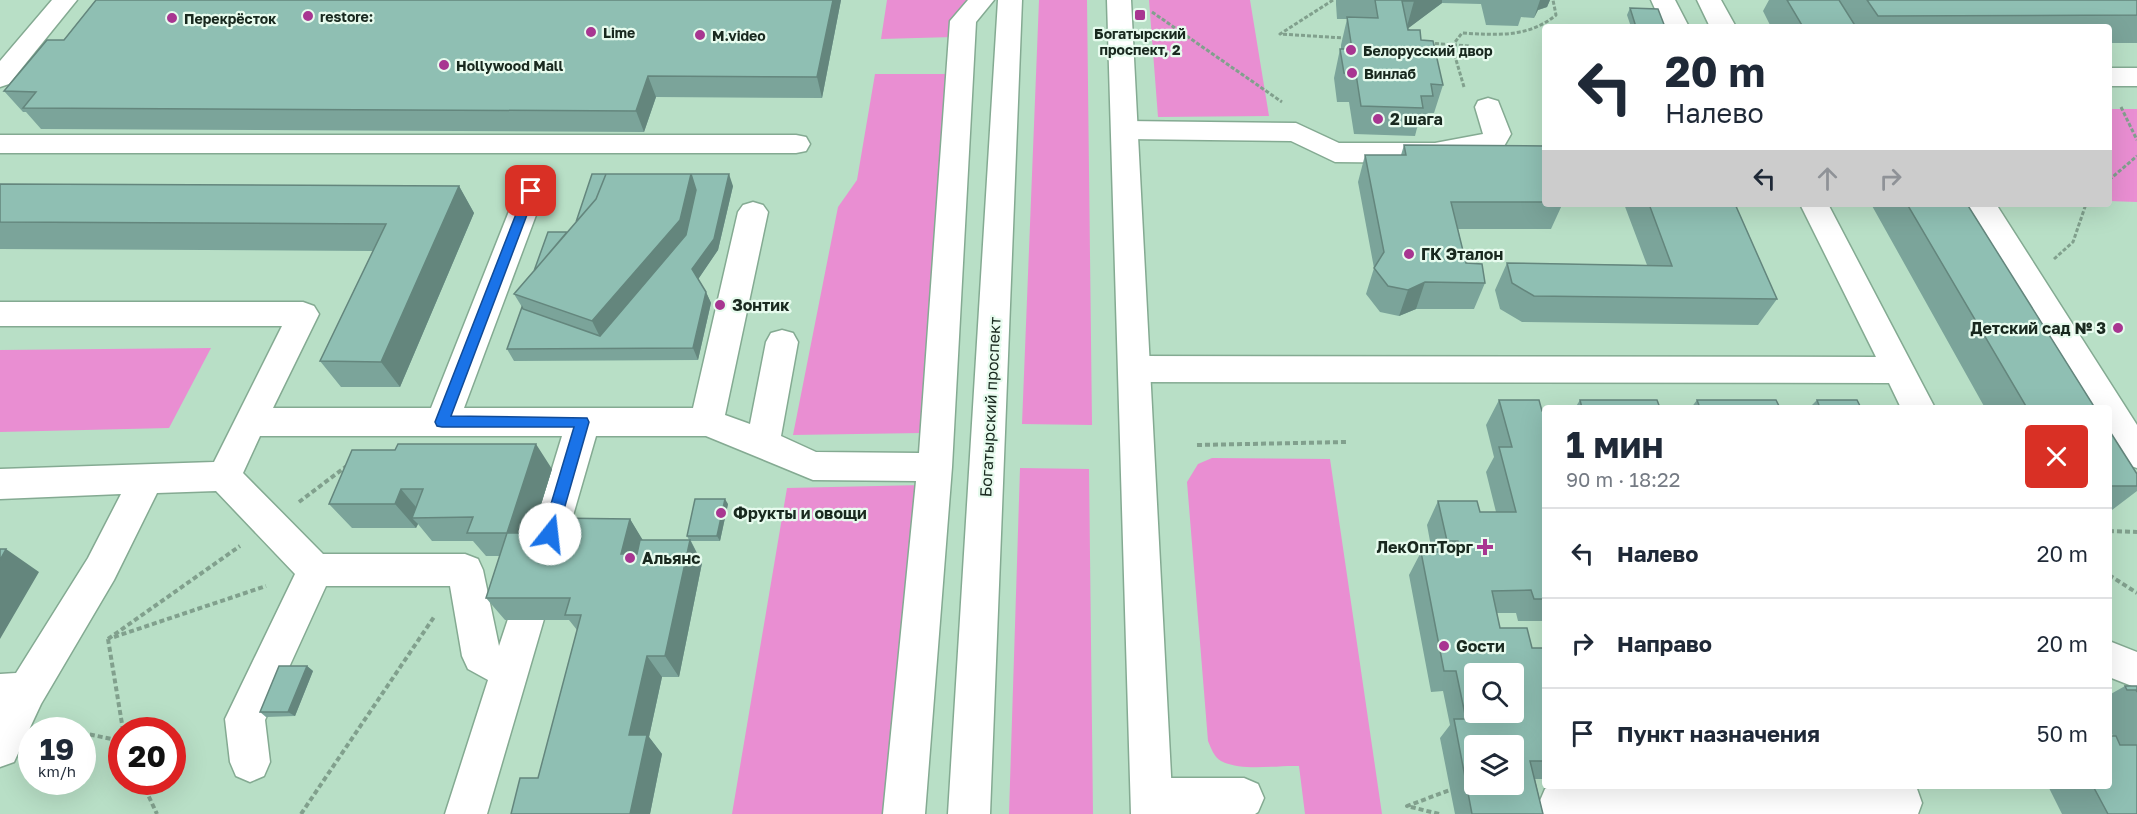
<!DOCTYPE html>
<html lang="ru">
<meta charset="utf-8">
<style>
body{margin:0;font-family:"Golos Text",sans-serif;background:#f2f2f3;color:#1f2937;height:100vh;display:flex;flex-direction:column;font-size:22px;white-space:nowrap}
*{box-sizing:border-box;margin:0}
p{font-size:20px;color:#747a83}
.icon{flex:none;width:33px;height:33px;fill:none;stroke:currentColor;stroke-width:2;stroke-linecap:round;stroke-linejoin:round}
.map{position:relative;flex:1;overflow:hidden}
.panel{position:absolute;left:1542px;top:405px;width:570px;height:384px;display:flex;flex-direction:column;background:#fff;border-radius:6px;box-shadow:0 6px 24px #0002}
.panel>*{flex:none}
.banner{position:absolute;left:1542px;top:24px;width:570px;height:183px;border-radius:6px;box-shadow:0 6px 24px #0002;background:#fff;color:#1f2937;overflow:hidden}
.fabs{position:absolute;left:1464px;top:663px;display:grid;gap:12px}
.fabs a{display:grid;place-items:center;width:60px;height:60px;border-radius:6px;background:#fff;box-shadow:0 6px 24px #0002;font-size:30px}
.speed{position:absolute;left:18px;top:717px;display:flex;gap:12px;font-size:30px;font-weight:700;text-align:center}
.speed>*{display:grid;place-content:center;width:78px;height:78px;border-radius:50%;background:#fff;box-shadow:0 6px 24px #0002;line-height:1}
.speed small{font-size:15px;font-weight:400}
.speed .limit{border:9px solid #d22;background:#fff;color:#111}
.pin{position:absolute;display:grid;place-items:center;width:51px;height:51px;color:#fff;margin:-26px;border-radius:12px;box-shadow:0 3px 9px #0006}
.me{position:absolute;width:66px;margin:-33px;rotate:16deg;stroke-linejoin:round;filter:drop-shadow(0 0 4px #0008)}
.turn{display:flex;align-items:center;gap:21px;height:126px;padding:0 24px;font-size:27px}
.turn .icon{width:78px;height:78px;stroke-width:2.5}
.turn b{display:block;font-size:42px;line-height:51px}
.lanes{display:flex;align-items:center;height:57px;padding:0 24px;background:#0003;justify-content:center;gap:30px;direction:ltr}
.lanes .off{opacity:.35}
.round{display:grid;place-items:center;flex:none;width:63px;height:63px;border-radius:6px;background:#f2f2f3}
.headline{display:flex;align-items:center;justify-content:space-between;height:102px;padding:0 24px}
h1{font-size:36px;font-weight:700;line-height:45px}
ul{padding:0;list-style:none}
li{display:flex;align-items:center;gap:18px;height:90px;padding:0 24px;border-top:2px solid #e0e1e3}
li div{flex:1}
li b{display:block;font-size:22px}
li em{font-style:normal}
.map>svg:first-child{display:block}
</style>
<div class="map">
<svg width="2137" height="814" viewBox="0 0 2137 814">
<rect width="100%" height="100%" fill="#b8dfc6"/>
<path fill="#e98ed2" d="M887,0h87l-21,37 -72,2z
M1039,0h48l5,425 -70,-1z
M1149,0h101l19,116 -111,1z
M875,74h76l-30,359 -128,2 45,-228 19,-27z
M2109,109h28v93l-28,-1z
M211,348l-42,80 -169,4v-82z
M1212,458l118,1 52,355h-77l-6,-48c-24,-1 -56,6 -78,-5 -7,-4 -10,-13 -13,-20l-21,-259 11,-18z
M1020,468l69,1 4,345h-84z
M923,485l-29,329h-162l55,-326z"/>
<g fill="none" stroke-linecap="round" stroke-linejoin="round">
<defs>
<path id="minor" d="M52,0h25l-68,84 -9,3v-26z
M968,0h26l-18,22 -24,445 -27,347h-42l33,-333 -103,-1 -107,-44h-110l-35,121 -5,11 -13,5 -13,-5 -5,-11 37,-121h-302l-17,37 80,81h142l13,5 5,11 16,76 13,-39 13,-5 13,5 6,12 -57,195h-42l43,-134 -20,-11 -6,-13 -12,-70h-124l-61,134 5,42 -6,14 -14,6 -14,-6 -6,-14 -5,-43 70,-145 -79,-83 -59,2 -43,87 -73,124 -27,58 -14,5v-93l16,-1 72,-115 33,-64 -121,5v-30l214,-7 68,-136h-282v-24h303l11,4 5,8 -46,94h158l86,-217 4,-7 10,-3 10,3 4,7 -81,217h229l45,-196 5,-7 10,-3 10,3 5,7 -43,203 25,9 16,-82 5,-9 11,-3 11,3 5,9 -17,94 35,16 103,1 31,-432z
M1651,0h24l14,27h-26z
M1697,0h24l15,27h-26z
M2109,68h28v18h-28z
M1488,98l10,3 13,33 -8,14 -22,6 -46,9 -100,-1 -44,-21 -165,-2 -10,-2 -4,-7 4,-7 10,-2 170,2 43,20h96l48,-9 -8,-27 3,-6z
M0,135h796l10,2 4,7 -4,7 -10,2h-796z
M1800,204h28l107,204h-34l-12,-25 -754,-1 -11,-4 -5,-9 5,-9 11,-4 741,1z
M1967,204h29l141,221v43l-12,-4 -16,-26v-30h-17z
M2109,641l28,11v36l-28,-11z
M1151,778h93l14,6 6,14 -6,14 -3,2h-115l-3,-2 -6,-14 6,-14z
M1551,786h365l6,17 -4,11h-375l-4,-11 6,-14z"/>
<path id="major" d="M998,0h24l-32,814h-42z
M1107,0h24l42,814h-42z"/>
</defs>
<use href="#minor" stroke="#84aa92" stroke-width="3"/>
<use href="#major" stroke="#84aa92" stroke-width="3"/>
<path stroke="#81a08d" stroke-width="3" stroke-dasharray="4 2" stroke-linecap="butt" d="M1333,0l-53,34 65,4
M1152,12l130,90
M1429,43l41,3
M1464,87l-12,-41 10,-13c34,2 66,5 94,-18l-3,-15
M2121,107l16,33
M2109,180l28,-24
M2054,259l19,-17 13,-38"/>
<path stroke="#81a08d" stroke-width="4" stroke-dasharray="5 3" stroke-linecap="butt" d="M1197,445l150,-3
M299,502l49,-37
M2109,531l28,1
M2109,575l28,18
M114,637l152,-51
M108,639l132,-93
M108,639l15,91
M53,727l16,3
M82,733l40,8
M142,782l15,32
M301,814l133,-197
M1439,814l-32,-8 43,-16"/>
<use href="#minor" fill="#fff" fill-rule="evenodd"/>
<use href="#major" fill="#fff" fill-rule="evenodd"/>
</g>
<path fill="#7ba49a" d="M841,0l-19,98 -166,-1 -12,35 -603,-3 -15,-17h-3l-19,-21 60,-51z
M1336,0h214l-3,7 -9,3 -4,8 -13,-1 -3,9 -32,-1 -5,-21 -39,-1 -34,25 13,12 22,45 -9,28h-6l-3,11h-7l-3,12 -61,-2 -5,-32h-12l-3,-24 6,-29h1v-4l6,-26h-10l-1,-15z
M1769,0h368v43h-28v-16h-338l-8,-16z
M1630,8l35,19h-34l-4,-12z
M1404,145l141,1v58h43v1h-26l-11,24h-93l8,34 19,20 -11,26h-58l-17,7 -19,-4 -14,-18 8,-26 -16,-86 7,-27h36z
M0,184l459,2 15,27 -74,174h-59l-21,-26 53,-110 -373,-2z
M733,186l-15,64 -20,29 8,13 5,11 -13,57 -184,1 -7,-12 15,-42 -8,-13 53,-62z
M1624,204h111l42,95 -19,26 -236,-3 -22,-13 -5,-19 12,-27 140,2z
M1871,204h96l128,204h-110z
M1499,400l46,11v210h-27l-2,-8h-19l3,15 32,20h13v128l-3,3h-7l8,35h-88l-15,-76 10,-13 -7,-34 -12,1 -22,-117 12,-23h11l-5,-27 11,-24 42,11h16l-10,-40 8,-15 -8,-32z
M1580,400l80,8h-85z
M1697,400l83,8h-89z
M1817,400l44,8h-52z
M2109,430l28,44v17l-25,19h-3z
M395,450l157,19 -20,64h16l82,-14 12,21h47l-2,-4 41,-32 -8,37h-29l11,22 -23,114h-17l-13,60 13,17 -12,60h-139l27,-36 39,-148 -8,-10h-64l-19,-22 14,-42h-14l-13,-15h-41l-14,-17 -2,4h-64l-23,-24z
M307,666l6,5 -18,45 -29,1 -6,-5z
M2125,686h12v128h-75l-14,-28h61l4,-50 -4,-8v-33z"/>
<path fill="#64867d" d="M833,0h8l-19,98 -5,-21z
M1415,0h27v3l-36,27 8,-29z
M1540,0h10l-3,7 -9,3 -4,8z
M648,76l8,21 -12,35 -8,-21z
M691,174l9,28 -10,45 -85,100 -13,-26z
M729,174l4,12 -15,64 -21,31 -5,-12z
M459,186l15,27 -74,174 -19,-25z
M1425,282l-9,27 -17,7 9,-26z
M706,292l5,11 -13,57 -5,-12z
M536,444l16,25 -27,87 -18,-23z
M401,489l20,24 -9,5 6,6 -2,4 -21,-24z
M725,499l3,5 -8,37 -3,-5z
M630,519l14,23 -9,35 -14,-23z
M690,540l12,23 -23,114 -14,-21z
M6,549l33,23 -39,67v-86z
M647,656l15,21 -13,60 13,17 -12,60h-20l-1,-79z
M307,666l6,5 -18,45 -7,-4z"/>
<path fill="#8fbfb3" stroke="#64867d" stroke-width="1.5" fill-rule="evenodd" d="M96,0h737l-16,77 -169,-1 -12,35 -613,-3 13,-16 -32,-1 43,-51h17z
M1375,0h40l-1,1h-12l6,29h12l1,10 12,1 10,44 -12,-1 2,12h-12l2,12 -62,-2 -5,-32 -12,-1 -4,-24h12l-5,-32 31,1z
M1787,0h52l17,27h-53z
M1867,0h270v15l-259,1z
M1630,8l28,1 7,18h-29z
M1404,145l141,1v56h-94l15,61 16,1 3,19 -60,-1 -17,8 -20,-4 -14,-18 10,-16 -19,-97h41z
M592,174h14l-10,25 -20,23z
M606,174h85l-11,46 -88,101 -78,-27 82,-95z
M653,174h76l-15,65 -22,30 14,23 -13,56 -186,1 15,-42 1,2 77,27 86,-101 10,-45 -5,-16z
M0,184l459,2 -78,176 -61,-1 66,-137 -386,-2z
M1649,204h86l42,95 -243,-3 -22,-13 -5,-20 165,3z
M1907,204h60l128,204h-68z
M548,232h19l-33,39z
M1499,400h40l3,11h3v188h-11l-3,-9 -39,1 8,37h27l5,20h13v113h-15l13,53h-71l-18,-95h12l-10,-48h-12l-23,-119h39l-2,-11h-11l-9,-40h39l3,11h36l-17,-65h13zM1474,674h40v38h-40zM1474,746h40v38h-40z
M1580,400h77l3,8h-78z
M1697,400h79l4,8h-80z
M1817,400h40l4,8h-41z
M2109,430l28,44v12h-28z
M398,444h138l-29,89h41l5,-15 77,1 -9,35h16l3,-14h50l-25,116h-18l-18,79h18l-17,79h-119l9,-36h18l43,-163h-16l5,-17h-84l21,-65h-40l6,-16 -61,1 11,-29h-22l-6,15h-66l23,-54h43z
M695,499h30l-8,37h-30z
M0,549h6l-6,11z
M279,666h28l-19,46h-28z
M2125,686h12v6l-1,-2h-9z
M2109,736h7l4,9h17v69h-29l-15,-28h16z"/>
<path fill="#1a73e8" stroke="#114b97" stroke-width="1.5" d="M531,187l5,4 -85,225 136,2 2,4 -32,112 -2,5 -5,2 -6,-2 -2,-5 32,-107h-132l-5,-1 -2,-4 90,-231z"/>
<g fill="#a83691" stroke="#e7fbee" stroke-width="2">
<rect x="1134" y="9" width="12" height="12" rx="3"/>
<circle cx="308" cy="16" r="6"/>
<circle cx="172" cy="18" r="6"/>
<circle cx="591" cy="32" r="6"/>
<circle cx="700" cy="35" r="6"/>
<circle cx="1351" cy="50" r="6"/>
<circle cx="444" cy="65" r="6"/>
<circle cx="1352" cy="73" r="6"/>
<circle cx="1378" cy="119" r="6"/>
<circle cx="1409" cy="254" r="6"/>
<circle cx="720" cy="305" r="6"/>
<circle cx="2118" cy="328" r="6"/>
<circle cx="721" cy="513" r="6"/>
<path d="M1482 538h6v6h6v6h-6v6h-6v-6h-6v-6h6z"/>
<circle cx="630" cy="558" r="6"/>
<circle cx="1444" cy="646" r="6"/>
</g>
<g text-anchor="middle" dominant-baseline="central" stroke-width="4.5" stroke-linejoin="round" paint-order="stroke">
<g font-size="14" font-weight="bold" fill="#19291f" stroke="#e7fbee" text-anchor="start">
<text x="320" y="16">restore:</text>
<text x="184" y="18">Перекрёсток</text>
<text x="603" y="32">Lime</text>
<text x="1140" y="33" text-anchor="middle">Богатырский<tspan x="1140" dy="16">проспект, 2</tspan></text>
<text x="712" y="35">M.video</text>
<text x="1363" y="50">Белорусский двор</text>
<text x="456" y="65">Hollywood Mall</text>
<text x="1364" y="73">Винлаб</text>
</g>
<g font-size="16" font-weight="bold" fill="#19291f" stroke="#e7fbee" text-anchor="start">
<text x="1390" y="119">2 шага</text>
<text x="1421" y="254">ГК Эталон</text>
<text x="732" y="305">Зонтик</text>
<text x="2106" y="328" text-anchor="end">Детский сад № 3</text>
<text x="733" y="513">Фрукты и овощи</text>
<text x="1473" y="547" text-anchor="end">ЛекОптТорг</text>
<text x="642" y="558">Альянс</text>
<text x="1456" y="646">Gости</text>
</g>
<g font-size="16" fill="#19291f" stroke="#e7fbee">
<text transform="translate(990 407) rotate(-87)">Богатырский проспект</text>
</g>
</g>
</svg>
<div class="fabs">
<a><svg class="icon" aria-label="search" viewBox="0 0 24 24"><circle cx="10" cy="10" r="6"/><path d="M15 15l6 6"/></svg></a>
<a><svg class="icon" aria-label="layers" viewBox="0 0 24 24"><path d="M12 4l9 5-9 5-9-5zM3 14l9 5 9-5"/></svg></a>
</div>
<div class="speed"><div>19<small>km/h</small></div><div class="limit">20</div></div>
<div class="pin" style="left:531px;top:191px;background:#d93025"><svg class="icon" aria-label="arrive" viewBox="0 0 24 24"><path d="M6 21V4h12l-3 4 3 4H6"/></svg></div>
<svg class="me" style="left:550px;top:534px" viewBox="-20 -20 40 40"><circle r="19" fill="#fff"/><path d="M0-13L10 11 0 6-10 11z" fill="#1a73e8"/></svg>
<div class="banner">
<div class="turn"><svg class="icon" aria-label="left" viewBox="0 0 24 24"><path d="M17 20v-9H6M10 6l-5 5 5 5"/></svg><div><b>20 m</b>Налево</div></div>
<div class="lanes"><svg class="icon" aria-label="left" viewBox="0 0 24 24"><path d="M17 20v-9H6M10 6l-5 5 5 5"/></svg><svg class="icon off" aria-label="ahead" viewBox="0 0 24 24"><path d="M12 20V5M6 11l6-6 6 6"/></svg><svg class="icon off" aria-label="right" viewBox="0 0 24 24"><path d="M7 20v-9h11M14 6l5 5-5 5"/></svg></div>
</div>
<section class="panel">
<div class="headline"><div><h1>1 мин</h1><p>90 m · 18:22</p></div><a class="round" style="background:#d93025;color:#fff"><svg class="icon" aria-label="close" viewBox="0 0 24 24"><path d="M6 6l12 12M18 6L6 18"/></svg></a></div>
<ul>
<li><svg class="icon" aria-label="left" viewBox="0 0 24 24"><path d="M17 20v-9H6M10 6l-5 5 5 5"/></svg><div><b>Налево</b></div><em>20 m</em></li>
<li><svg class="icon" aria-label="right" viewBox="0 0 24 24"><path d="M7 20v-9h11M14 6l5 5-5 5"/></svg><div><b>Направо</b></div><em>20 m</em></li>
<li><svg class="icon" aria-label="arrive" viewBox="0 0 24 24"><path d="M6 21V4h12l-3 4 3 4H6"/></svg><div><b>Пункт назначения</b></div><em>50 m</em></li>
</ul>
</section>
</div>
